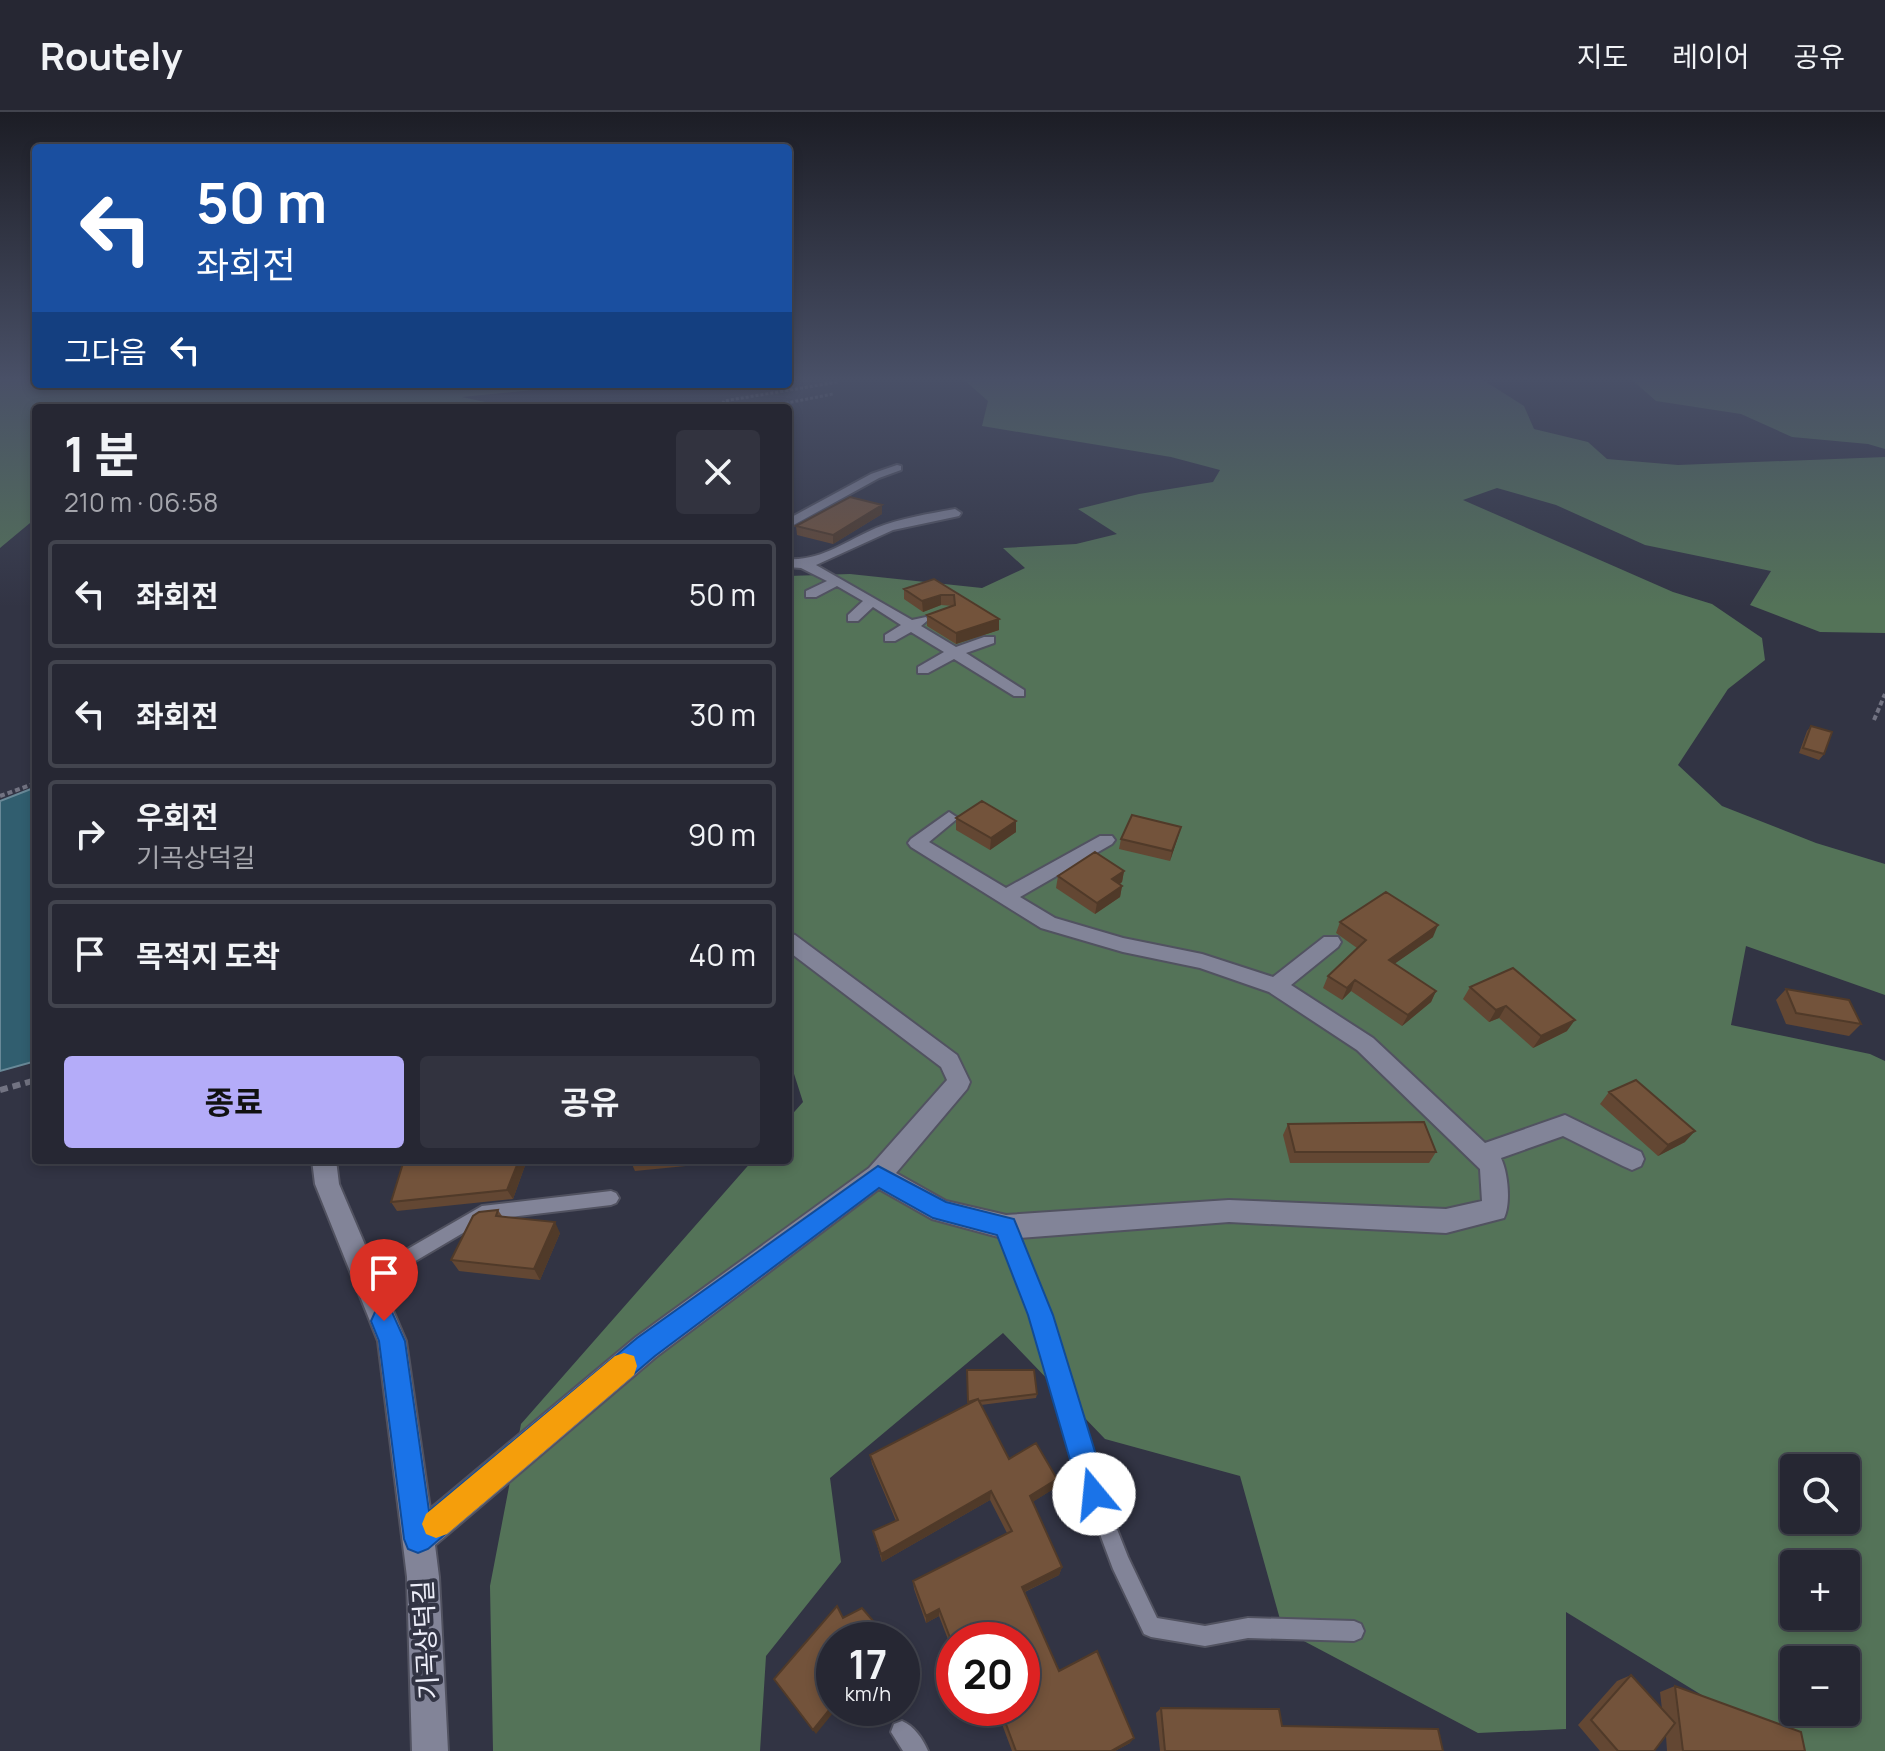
<!DOCTYPE html>
<html lang="ko">
<meta charset="utf-8">
<style>
body{margin:0;font-family:Manrope,"Noto Sans KR",sans-serif;background:#32333f;color:#f1f3f6;height:100vh;display:flex;flex-direction:column;font-size:30px;white-space:nowrap}
*{box-sizing:border-box;margin:0}
p{font-size:26px;color:#a4a5ac}
.icon{flex:none;width:44px;height:44px;fill:none;stroke:currentColor;stroke-width:2;stroke-linecap:round;stroke-linejoin:round}
.map{position:relative;flex:1;overflow:hidden}
.side{position:absolute;left:32px;top:292px;width:760px;height:760px;display:flex;flex-direction:column;background:#262733;border-radius:8px;box-shadow:0 4px 12px #0003,0 0 0 2px #42444e}
.side>*{flex:none}
.hud{position:absolute;left:32px;top:32px;width:760px;height:244px;border-radius:8px;box-shadow:0 4px 12px #0003,0 0 0 2px #42444e;background:#1a4fa0;color:#fff;overflow:hidden}
.tools{position:absolute;left:1780px;top:1342px;display:grid;gap:16px}
.tools a{display:grid;place-items:center;width:80px;height:80px;border-radius:8px;background:#262733;box-shadow:0 4px 12px #0003,0 0 0 2px #42444e;font-size:40px}
.speed{position:absolute;left:816px;top:1510px;display:flex;gap:16px;font-size:40px;font-weight:700;text-align:center}
.speed>*{display:grid;place-content:center;width:104px;height:104px;border-radius:50%;background:#262733;box-shadow:0 4px 12px #0003,0 0 0 2px #42444e;line-height:1}
.speed small{font-size:20px;font-weight:400}
.speed .limit{border:12px solid #d22;background:#fff;color:#111}
.pin{position:absolute;display:grid;place-items:center;width:68px;height:68px;color:#fff;margin:-82px -34px;border-radius:50% 50% 50% 0;rotate:-45deg;box-shadow:0 0 8px #0007}
.pin .icon{rotate:45deg}
.me{position:absolute;width:88px;margin:-44px;rotate:343deg;stroke-linejoin:round;filter:drop-shadow(0 0 6px #0008)}
.turn{display:flex;align-items:center;gap:28px;height:168px;padding:0 32px;font-size:36px}
.turn .icon{width:104px;height:104px;stroke-width:2.5}
.turn b{display:block;font-size:56px;line-height:68px}
.then{display:flex;align-items:center;height:76px;padding:0 32px;background:#0003;gap:16px;font-size:30px}
.round{display:grid;place-items:center;flex:none;width:84px;height:84px;border-radius:8px;background:#32333f}
.summary{display:flex;align-items:center;justify-content:space-between;height:136px;padding:0 32px}
h1{font-size:48px;font-weight:700;line-height:60px}
.primary-button{display:flex;gap:16px;margin-top:auto;padding:16px 32px}
.primary-button a{flex:1;height:92px;border-radius:8px;background:#b4acf9;color:#111;font-size:32px;font-weight:700;line-height:92px;text-align:center}
.primary-button a+a{background:#32333f;color:#f1f3f6}
ul{padding:0;list-style:none}
li{display:flex;align-items:center;gap:24px;height:108px;margin:0 16px 12px;padding:0 16px;border:4px solid #42444e;border-radius:8px}
li div{flex:1}
li b{display:block;font-size:30px}
li em{font-style:normal}
header{display:flex;align-items:center;gap:48px;box-sizing:border-box;height:112px;padding:0 40px;background:#262733;border-bottom:2px solid #42444e}
header strong{font-size:38px}
nav{display:flex;gap:44px;margin-inline-start:auto;font-size:28px}
.map>svg:first-child{display:block}
</style>
<header>
<strong>Routely</strong>
<nav><a>지도</a><a>레이어</a><a>공유</a></nav>
</header>
<div class="map">
<svg width="1885" height="1639" viewBox="0 0 1885 1639">
<rect width="100%" height="100%" fill="#323444"/>
<path fill="#547358" fill-rule="evenodd" d="M0,266h36v6h556l-130,13 32,7 -3,4h-455v110l-36,30z
M962,266h518l44,28 10,23 54,13 19,17 71,6 207,-8v176l-65,-1 -70,-27 21,-34 -126,-26 -89,-40 -59,-17 -34,12 210,92 39,12 50,34 3,22 -37,29 -50,76 44,41 94,37 69,21v131l-139,-49 -15,79 139,29 15,7v690h-98l-10,-10 -211,-129v117l-88,4 -195,-103 -43,-154 -135,-37 -102,-106 -173,145 11,84 -75,94 -6,95h-267l-3,-165 31,-162 232,-264h35v-41l15,-17 -15,-47v-479l62,-2 132,14 43,-20 -22,-20 73,-4 41,-10 -39,-25 61,-15 74,-12 7,-12 -49,-13 -189,-31 6,-25zM1794,1356h52v52h-52zM1794,1452h52v52h-52zM1794,1548h52v52h-52z
M1630,266h255v71l-17,-5 -76,-7 -51,-23 -85,-13z"/>
<path fill="#315e6f" stroke="#698998" stroke-width="2" d="M36,675v274l-36,10v-270z"/>
<g fill="none" stroke-linecap="round" stroke-linejoin="round">
<defs>
<path id="lane" d="M611,1079l5,2 3,5 -3,5 -5,2 -126,15 -112,66 -6,3 -6,-3 -2,-5 2,-5 121,-70z
M1006,1108l5,2 3,5 35,88 54,179 25,63 29,61 48,8 43,-8 106,3 7,3 3,7 -3,7 -7,3 -106,-3 -43,8 -54,-9 -7,-3 -31,-65 -28,-75 -52,-179 -35,-88 3,-5z
M902,1609c12,5 21,18 26,30h-25l-12,-19 3,-8z"/>
<path id="street" d="M897,353l4,1v4l-22,8 -91,50v-9l83,-45z
M955,397l6,4 -2,3 -66,14 -77,35 96,55 14,-3 2,3 -7,6 35,21 28,-10h10v6l-28,10 58,37v6h-10l-60,-37 -26,14h-10v-6l26,-15 -33,-20 -16,9h-10v-6l16,-10 -28,-18 -15,14h-10v-6l15,-14 -26,-15 -21,11h-10v-6l21,-10 -26,-13 -13,-1v-8c33,2 58,-18 88,-31 25,-10 52,-14 79,-19z
M949,700l9,6 -29,24 77,46 94,-52h12l3,4 -3,4 -92,53 35,21 68,20 79,16 71,23 51,-40h14l3,5 -3,5 -47,38 82,53 112,105 80,-28 76,37 3,7 -3,7 -9,4 -9,-4 -60,-30 -62,22c7,15 10,45 3,60l-58,15 -217,-11 -223,17 -74,-20 -53,-30 -223,168 -221,188 4,32 9,174h-36l-5,-174 -29,-236 -63,-157 -3,-24h24l3,24 67,157 24,168 206,-172 233,-169 78,-88 -6,-13 -153,-116v-18l7,2 162,120 13,27 -3,7 -71,84 50,28 60,14 223,-15 217,9 36,-8 -2,-32 -123,-119 -88,-58 -69,-24 -77,-16 -82,-24 -130,-81 -3,-4 3,-4z"/>
</defs>
<use href="#lane" stroke="#515260" stroke-width="4"/>
<use href="#street" stroke="#515260" stroke-width="4"/>
<path stroke="#727382" stroke-width="3" stroke-dasharray="3 2" stroke-linecap="butt" d="M720,296l4,-7 114,-19
M761,296l72,-14"/>
<path stroke="#727382" stroke-width="4" stroke-dasharray="5 3" stroke-linecap="butt" d="M1874,608l11,-26
M0,684l36,-13"/>
<path stroke="#727382" stroke-width="6" stroke-dasharray="8 5" stroke-linecap="butt" d="M0,978l36,-10"/>
<use href="#lane" fill="#828498" fill-rule="evenodd"/>
<use href="#street" fill="#828498" fill-rule="evenodd"/>
</g>
<path fill="#634733" d="M882,402l-49,30 -36,-9 -1,-9z
M934,467l65,40v11l-43,14 -29,-18v-11l26,-9 -12,-1 -18,7 -19,-13v-10z
M1811,614l13,28 -5,6 -20,-7 8,-22z
M956,706l60,14 -26,18 -34,-20z
M1181,715l-11,34 -51,-12 2,-10z
M1124,759l-2,11 -2,2 2,2 -2,11 -25,17 -39,-26 2,-12z
M1340,810l93,15 -39,27 42,27 -5,11 -29,24 -51,-35 -9,9 -19,-12 5,-12 29,-28 -21,-15z
M1470,875l97,44 -34,17 -34,-30 -10,4 -26,-23z
M1786,877l75,35 -12,12 -63,-12 -10,-24z
M1609,980l76,50 -27,14 -58,-52z
M1288,1012l148,28 -7,11h-139l-7,-28z
M527,1048l-14,39 -116,12 -6,-9z
M630,1048h67l-1,5 -61,6z
M498,1098l4,6 58,17 -20,47 -81,-9 -8,-11z
M967,1258l70,24 -1,4 -55,7 28,54 48,20 -2,9 -23,14 30,65 -3,8 -34,17 34,79 71,72 -15,8h-103l-16,-43h26v-68h-68v15l-15,-39 -13,7 -12,-34 -1,-8 94,-48 -17,-33 -108,62 -9,-31 23,-10 -24,-57 -2,-9 98,-51z
M1631,1563l31,34 -2,-17 15,-6 130,65h-138l-1,-15 -12,15h-54l-22,-26 39,-44z
M1161,1596l121,18 161,25h-283l-4,-38z"/>
<path fill="#503a29" d="M882,393v9l-49,30v-9z
M941,483v10l-18,7 -1,-11z
M999,507v11l-43,14v-11z
M1016,709v11l-26,18 1,-12z
M1181,715l-3,10 -8,24 2,-10z
M1124,759l-2,11 -12,8 2,-11z
M1122,774l-2,11 -25,17 2,-11z
M1438,813l-5,12 -49,34 5,-11z
M1355,868l-4,11 -9,9 5,-12z
M1436,879l-5,11 -29,24 6,-11z
M1506,894l-7,12 -10,4 7,-12z
M1575,908l-8,11 -34,17 8,-12z
M1695,1019l-10,11 -27,14 10,-11z
M519,1048h8l-14,39 -6,-9z
M555,1110l5,11 -20,47 -6,-11z
M1057,1367l-2,9 -27,17 2,-9z
M991,1379l-1,9 -108,62 -1,-8z
M1062,1455l-3,8 -39,19 2,-7z
M939,1497v7l-13,7v-7z
M834,1592v4h3l-21,26 -3,-4z
M1134,1626l-4,5 -15,8h-4z"/>
<path fill="#73533b" stroke="#503a29" stroke-width="2" d="M850,385l32,8 -49,30 -37,-9z
M934,467l65,40 -43,14 -29,-18 28,-10 -1,-10h-13l-19,6 -18,-12z
M1811,614l21,6 -8,22 -21,-6z
M982,689l34,20 -25,17 -35,-20z
M1132,703l49,12 -9,24 -51,-12z
M1095,740l29,19 -12,8 10,7 -25,17 -39,-27z
M1386,780l52,33 -49,35 47,31 -28,24 -53,-35 -8,8 -19,-12 38,-36 -26,-18z
M1513,856l62,52 -34,16 -35,-30 -10,4 -26,-23z
M1786,877l63,11 12,24 -65,-11z
M1636,968l59,51 -27,14 -59,-53z
M1424,1010l12,30h-141l-7,-28z
M404,1048h115l-12,30 -116,12z
M498,1098l-2,6 59,6 -21,47 -83,-9 22,-44 6,-4z
M967,1258h67l3,24 -58,7 -1,-2 -10,3z
M978,1287l31,60 27,-16 21,36 -27,17 32,71 -40,20 37,84 38,-20 37,87 -23,13h-95l-16,-43h22v-68h-68v8l-15,-39 -13,7 -13,-35 99,-50 -21,-40 -110,63 -8,-23 25,-11 -28,-65z
M837,1494l6,12 19,-10 25,29 -2,3h-51v64l-21,26 -39,-51z
M1631,1563l44,48 -21,28h-36l-27,-31z
M1675,1574l126,46 4,19h-122z
M1161,1596l118,1 3,17 156,3 5,22h-278z"/>
<linearGradient id="sky" x2="0" y2="1"><stop stop-color="#1c1d25"/><stop offset="0.54" stop-color="#495067"/><stop offset="1" stop-color="#495067" stop-opacity="0"/></linearGradient>
<rect width="1885" height="495" fill="url(#sky)"/>
<path fill="#1a73e8" stroke="#114b97" stroke-width="2" d="M878,1054l68,36 68,17 39,96 55,179 -4,10 -10,4 -10,-4 -4,-10 -52,-179 -31,-80 -64,-17 -54,-30 -224,168 -227,193 -10,4 -10,-4 -4,-10 -25,-198 -8,-20 4,-9 9,-3 8,3 13,29 24,170 208,-173z"/>
<path fill="#f59e0b" d="M624,1241l10,3 3,10 -3,9 -187,159 -11,4 -10,-4 -4,-10 4,-10 189,-158z"/>
<g text-anchor="middle" dominant-baseline="central" stroke-width="8" stroke-linejoin="round" paint-order="stroke">
<g font-size="26" fill="#edeef9" stroke="#323444">
<text transform="translate(425 1528) rotate(-93)">기곡상덕길</text>
</g>
</g>
</svg>
<div class="tools">
<a><svg class="icon" aria-label="search" viewBox="0 0 24 24"><circle cx="10" cy="10" r="6"/><path d="M15 15l6 6"/></svg></a>
<a>+</a>
<a>−</a>
</div>
<div class="speed"><div>17<small>km/h</small></div><div class="limit">20</div></div>
<div class="pin" style="left:384px;top:1209px;background:#d93025"><svg class="icon" aria-label="arrive" viewBox="0 0 24 24"><path d="M6 21V4h12l-3 4 3 4H6"/></svg></div>
<svg class="me" style="left:1094px;top:1382px" viewBox="-20 -20 40 40"><circle r="19" fill="#fff"/><path d="M0-13L10 11 0 6-10 11z" fill="#1a73e8"/></svg>
<div class="hud">
<div class="turn"><svg class="icon" aria-label="left" viewBox="0 0 24 24"><path d="M17 20v-9H6M10 6l-5 5 5 5"/></svg><div><b>50 m</b>좌회전</div></div>
<div class="then">그다음<svg class="icon" aria-label="left" viewBox="0 0 24 24"><path d="M17 20v-9H6M10 6l-5 5 5 5"/></svg></div>
</div>
<section class="side">
<div class="summary"><div><h1>1 분</h1><p>210 m · 06:58</p></div><a class="round"><svg class="icon" aria-label="close" viewBox="0 0 24 24"><path d="M6 6l12 12M18 6L6 18"/></svg></a></div>
<ul>
<li><svg class="icon" aria-label="left" viewBox="0 0 24 24"><path d="M17 20v-9H6M10 6l-5 5 5 5"/></svg><div><b>좌회전</b></div><em>50 m</em></li>
<li><svg class="icon" aria-label="left" viewBox="0 0 24 24"><path d="M17 20v-9H6M10 6l-5 5 5 5"/></svg><div><b>좌회전</b></div><em>30 m</em></li>
<li><svg class="icon" aria-label="right" viewBox="0 0 24 24"><path d="M7 20v-9h11M14 6l5 5-5 5"/></svg><div><b>우회전</b><p>기곡상덕길</p></div><em>90 m</em></li>
<li><svg class="icon" aria-label="arrive" viewBox="0 0 24 24"><path d="M6 21V4h12l-3 4 3 4H6"/></svg><div><b>목적지 도착</b></div><em>40 m</em></li>
</ul>
<div class="primary-button"><a>종료</a><a>공유</a></div>
</section>
</div>
